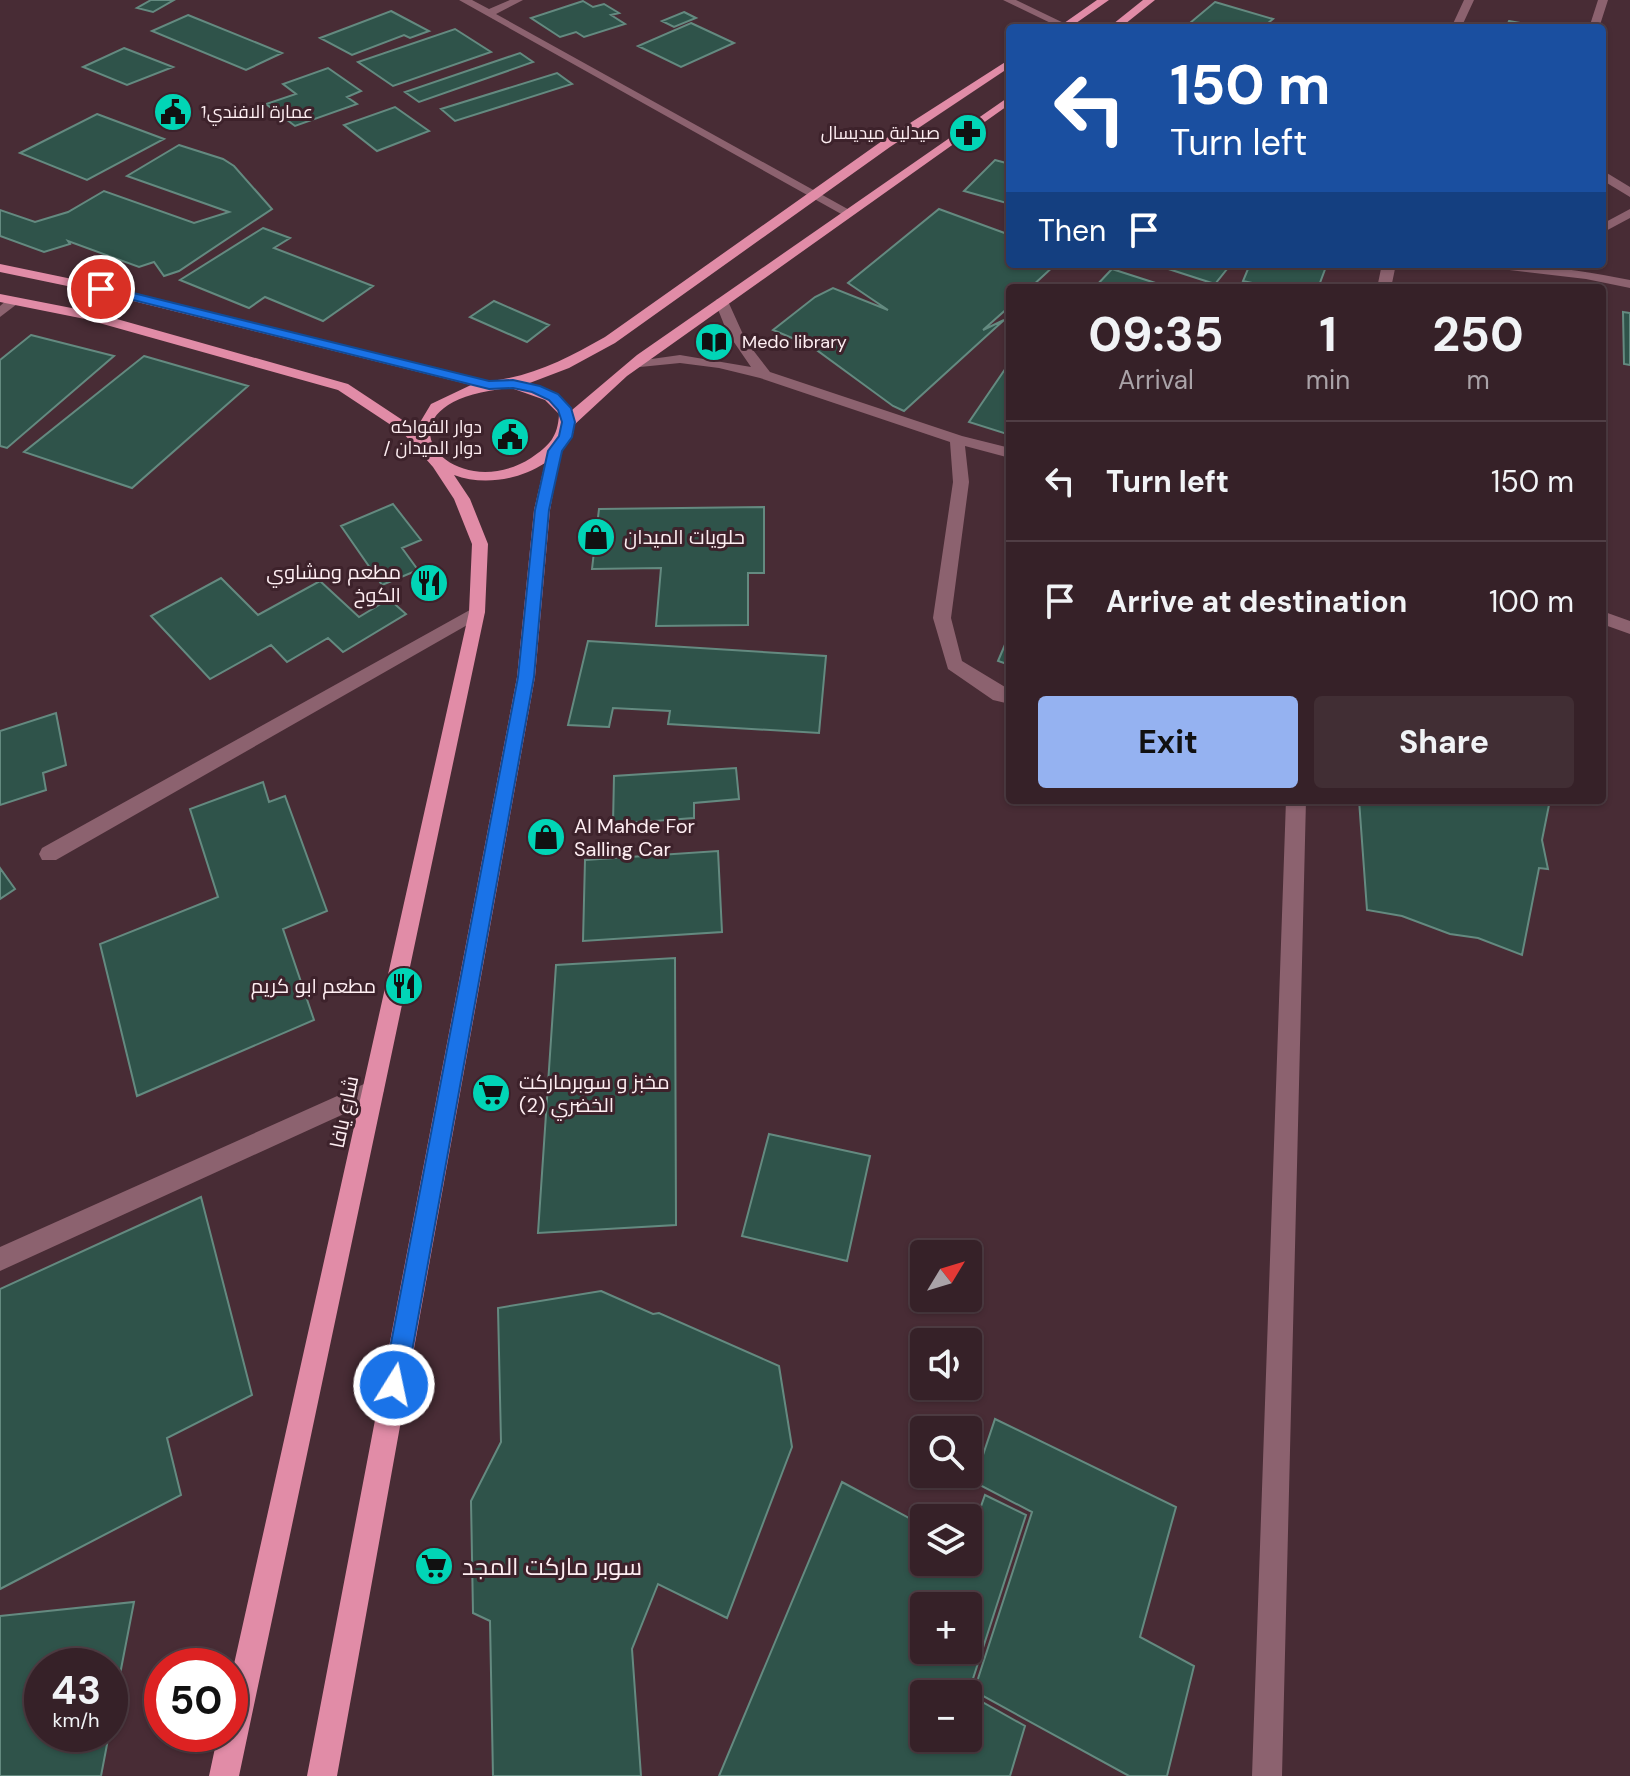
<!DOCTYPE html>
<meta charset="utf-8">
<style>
body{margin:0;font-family:"DM Sans",Cairo,sans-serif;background:#412e34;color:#f1f3f6;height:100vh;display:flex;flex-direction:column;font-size:30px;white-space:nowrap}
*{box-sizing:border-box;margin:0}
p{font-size:26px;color:#aaa3a8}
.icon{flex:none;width:44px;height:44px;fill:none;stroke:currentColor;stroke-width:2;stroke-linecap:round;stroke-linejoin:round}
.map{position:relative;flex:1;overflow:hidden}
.side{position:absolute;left:1006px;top:284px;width:600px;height:520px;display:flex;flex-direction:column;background:#362128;border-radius:8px;box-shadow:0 2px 6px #0004,0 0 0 2px #503e45}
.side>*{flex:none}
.guide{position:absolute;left:1006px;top:24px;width:600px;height:244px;border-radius:8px;box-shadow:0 2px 6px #0004,0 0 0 2px #503e45;background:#1a4fa0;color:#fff;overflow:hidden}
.needle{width:52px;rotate:52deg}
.buttons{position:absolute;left:910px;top:1240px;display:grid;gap:16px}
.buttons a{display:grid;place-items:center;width:72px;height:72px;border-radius:8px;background:#362128;box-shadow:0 2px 6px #0004,0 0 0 2px #503e45;font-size:40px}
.speed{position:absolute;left:24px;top:1648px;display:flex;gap:16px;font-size:40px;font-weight:700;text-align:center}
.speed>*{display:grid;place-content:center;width:104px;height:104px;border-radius:50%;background:#362128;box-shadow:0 2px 6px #0004,0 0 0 2px #503e45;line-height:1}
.speed small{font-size:20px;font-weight:400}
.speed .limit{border:12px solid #d22;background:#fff;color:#111}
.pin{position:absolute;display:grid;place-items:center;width:68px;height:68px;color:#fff;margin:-34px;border:4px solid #fff;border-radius:50%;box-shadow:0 2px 8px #0007}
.me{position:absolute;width:88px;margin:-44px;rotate:10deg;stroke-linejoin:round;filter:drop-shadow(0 0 6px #0008)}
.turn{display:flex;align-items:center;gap:28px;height:168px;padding:0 32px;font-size:36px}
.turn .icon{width:104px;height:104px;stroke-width:2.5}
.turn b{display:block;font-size:56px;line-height:68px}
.then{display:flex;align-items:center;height:76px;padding:0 32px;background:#0003;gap:16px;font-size:30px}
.eta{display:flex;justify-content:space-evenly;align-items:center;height:136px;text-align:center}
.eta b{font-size:48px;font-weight:700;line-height:56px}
.primary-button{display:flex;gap:16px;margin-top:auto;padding:16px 32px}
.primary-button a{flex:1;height:92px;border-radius:8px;background:#95b2f1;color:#111;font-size:32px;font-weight:700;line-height:92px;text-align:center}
.primary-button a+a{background:#412e34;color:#f1f3f6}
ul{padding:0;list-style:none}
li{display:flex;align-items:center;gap:24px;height:120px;padding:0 32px;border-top:2px solid #503e45}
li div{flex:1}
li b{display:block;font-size:30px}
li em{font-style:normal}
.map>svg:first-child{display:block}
</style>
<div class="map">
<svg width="1630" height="1776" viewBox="0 0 1630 1776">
<rect width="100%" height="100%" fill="#482c35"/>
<path fill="#2f534a" stroke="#648a80" stroke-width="2" fill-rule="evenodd" d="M151,0h23l-21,12 -16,-4z
M583,1l10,6 11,-3 15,9 -8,2 14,9 -41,13 -8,-5 -16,5 -29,-19z
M1215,2l58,17 -11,9h-78z
M391,11l38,20 -19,7 -6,-3 -52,20 -32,-17z
M684,12l12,6 -22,9 -12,-6z
M188,15l94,38 -36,17 -94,-39z
M1509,21l40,7h-43z
M691,23l43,20 -53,24 -43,-21z
M455,29l36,23 -98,34 -35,-24z
M124,48l49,19 -46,18 -44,-18z
M520,53l13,9 -114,40 -14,-10z
M328,68l33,23 -14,6 10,7 -62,22 -29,-22 30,-10 -13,-10z
M557,73l15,11 -117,37 -14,-12z
M395,107l34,24 -52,20 -33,-26z
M97,114l67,25 -77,41 -67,-27z
M179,145l44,14 11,7 38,43 -93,62 -15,5 -10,-14 -15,5 -71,-26 2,3 -26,8 -44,-16v-26l35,12 33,-10 36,-21 90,32 35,-11 -102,-36z
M995,160l15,4v40l-46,-13z
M939,209l71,26v29h46l-26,24h-20v18l-27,24 21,-10 -100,91 -11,-5 -82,-60 -38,-16 42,-33 18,-9 55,22 -40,-27z
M263,228l27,10 -16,10 99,38 -50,35 -58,-24 -16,11 -69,-28z
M1153,264h78l-16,20z
M1250,264h77l-9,24h-43l-32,-7z
M1112,269l59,19h-77z
M494,301l55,24 -22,17 -57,-25z
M1623,312l7,1v52l-6,-1z
M31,335l83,21 -107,92 -7,-2v-86z
M144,356l104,30 -116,102 -108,-36z
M1010,362v73l-41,-13z
M393,504l28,36 -19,8 16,22 -36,15 -41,-59z
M764,507v66h-16v52l-92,1 5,-58 -69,1 7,-60z
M221,578l37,37 62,-34 39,36 30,-18 17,15 -63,38 -15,-14 -41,24 -16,-17 -61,34 -59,-63z
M1010,633v32l-12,-4z
M588,641l238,15 -7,77 -151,-9 2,-13 -57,-3 -4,19 -41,-2z
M56,713l10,52 -23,8 3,17 -46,15v-74z
M736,768l3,31 -45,4v15l-81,6 1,-48z
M263,782l6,20 16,-6 42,115 -44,18 31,91 -177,76 -37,-152 118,-47 -28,-88z
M1359,800h191l-8,40 6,29 -9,-1 -17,87 -44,-17 -28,-4 -48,-18 -35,-6z
M718,851l4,81 -139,9 2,-81z
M0,868l15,21 -15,10z
M675,958l1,267 -138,8 18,-268z
M769,1134l101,22 -23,105 -105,-25z
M201,1197l51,198 -85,43 14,57 -181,94v-300z
M601,1291l52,23 6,-1 120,53 13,81 -65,171 -69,-34 -26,65 9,127h-148l-3,-155 -17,-8 -2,-112 30,-59 -3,-134z
M995,1419l181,88 -36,130 54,29 -27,110h-38l-155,-85 58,-179 -58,-30z
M842,1482l82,44v36h44v-19l17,-48 41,20 -58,179h-44v44h44v-44l57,32 -15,50h-291zM924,1606h44v44h-44z
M134,1602l-24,124v-60h-68v68h67l-8,42h-101v-160z"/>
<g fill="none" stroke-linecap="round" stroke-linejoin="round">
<path fill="#8c626f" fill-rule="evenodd" d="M459,0h13l17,9 21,-9h13l-27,14 357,198 -10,3z
M1003,0h13l54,26 -9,2z
M1464,0h10l-13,28h-10z
M1598,0h10l-9,28h-10z
M1602,170l28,17v10l-28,-17z
M1630,209v9l-28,15v-9z
M1382,264h14l-5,24h-14z
M1486,264c49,0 96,6 144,16v8l-44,-9 -93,-11z
M9,298l12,3 -21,16v-11z
M717,299h10l19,42 24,31 192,64 48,12v10l-45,-12 4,36 -18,136 11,43 48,29v14l-17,-4 -45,-31 -15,-51 20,-136 -3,-40 -190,-64 -41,-10 -39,-5 -50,5v-6l50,-7 71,12 -24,-35 -12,-30z
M477,606l8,6 -2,4 -427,244h-14l-3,-6 3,-6z
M1602,611l28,10v13l-28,-10z
M1286,800h20l-24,976h-30z
M373,1080l8,3 3,7 -3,7 -381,174v-24z"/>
<path fill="#e18ca7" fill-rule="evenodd" d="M1097,0h12l-40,28h-12z
M1143,0h12l-35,28h-12z
M1010,59v8l-120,80 -275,196 -46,25 -42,16 28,9 17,17 65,-55 373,-259v8l-383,272 -53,49v7l-13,17 -11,61 -15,167 -198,1099h-30l210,-1099 17,-167 11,-47c-26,17 -62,23 -91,12l16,24 18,45 -3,68 -246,1164h-30l9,-42h12v-52l239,-1070 3,-68 -18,-45 -21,-32 -30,-34 -65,-43 -253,-71 -85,-17v-8l92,18 256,72 68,45 15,-25 40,-19 -370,-92 -101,-21v-8l101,21 388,96c43,-4 79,-23 116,-44l277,-196zM511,388l34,12 14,14c-1,23 -10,32 -28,44 -82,52 -169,-57 -20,-70z"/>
</g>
<path fill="#1a73e8" stroke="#114b97" stroke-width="2" d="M101,285l388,96 24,-1 27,6 18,8 13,14 4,14 -3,15 -10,14 -13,59 -15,167 -128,708 -4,8 -8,3 -8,-3 -3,-8 135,-708 17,-167 13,-59 11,-15 3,-14 -4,-12 -9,-10 -17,-8 -19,-4 -24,1 -392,-98v-5z"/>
<defs>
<symbol id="civic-disc" viewBox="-11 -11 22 22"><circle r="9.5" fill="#01d5b6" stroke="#3d222b"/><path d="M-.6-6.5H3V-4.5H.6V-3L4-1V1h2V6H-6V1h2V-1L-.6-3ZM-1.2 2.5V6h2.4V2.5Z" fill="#111"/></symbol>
<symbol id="pharmacy-disc" viewBox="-11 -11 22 22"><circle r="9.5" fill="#01d5b6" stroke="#3d222b"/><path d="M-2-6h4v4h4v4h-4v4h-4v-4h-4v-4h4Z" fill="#111"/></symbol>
<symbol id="library-disc" viewBox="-11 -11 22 22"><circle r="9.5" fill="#01d5b6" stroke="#3d222b"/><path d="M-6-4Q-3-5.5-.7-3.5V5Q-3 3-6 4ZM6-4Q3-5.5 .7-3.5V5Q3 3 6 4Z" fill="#111"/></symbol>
<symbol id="shop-disc" viewBox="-11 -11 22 22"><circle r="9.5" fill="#01d5b6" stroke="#3d222b"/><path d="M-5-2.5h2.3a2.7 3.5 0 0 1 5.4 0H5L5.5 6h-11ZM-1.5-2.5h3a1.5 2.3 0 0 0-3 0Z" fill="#111"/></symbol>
<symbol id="restaurant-disc" viewBox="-11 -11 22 22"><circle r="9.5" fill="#01d5b6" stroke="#3d222b"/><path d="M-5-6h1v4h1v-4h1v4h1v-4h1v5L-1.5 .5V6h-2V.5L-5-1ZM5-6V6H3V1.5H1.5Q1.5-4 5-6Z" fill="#111"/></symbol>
<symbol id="supermarket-disc" viewBox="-11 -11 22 22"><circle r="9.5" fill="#01d5b6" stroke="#3d222b"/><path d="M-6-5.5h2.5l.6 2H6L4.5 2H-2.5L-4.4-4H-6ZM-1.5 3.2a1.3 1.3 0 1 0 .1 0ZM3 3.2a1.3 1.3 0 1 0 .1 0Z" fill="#111"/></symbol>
</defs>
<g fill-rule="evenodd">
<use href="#civic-disc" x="151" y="90" width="44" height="44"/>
<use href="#pharmacy-disc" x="946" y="111" width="44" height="44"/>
<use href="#library-disc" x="692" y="320" width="44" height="44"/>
<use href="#civic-disc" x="488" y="415" width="44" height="44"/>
<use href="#shop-disc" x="574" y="515" width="44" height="44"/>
<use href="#restaurant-disc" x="407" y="561" width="44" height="44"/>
<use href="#shop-disc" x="524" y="815" width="44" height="44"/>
<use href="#restaurant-disc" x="382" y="964" width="44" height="44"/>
<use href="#supermarket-disc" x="469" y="1071" width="44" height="44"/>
<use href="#supermarket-disc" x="412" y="1544" width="44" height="44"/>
</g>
<g text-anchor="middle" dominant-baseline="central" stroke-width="6" stroke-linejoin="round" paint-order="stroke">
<g font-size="18" fill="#feeef2" stroke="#3d222b" text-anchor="start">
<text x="201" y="112">عمارة الافندي1</text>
<text x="940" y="133" text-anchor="end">صيدلية ميديسال</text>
<text x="742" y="342">Medo library</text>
<text x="482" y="427" text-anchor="end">دوار الفواكه<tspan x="482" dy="21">/ دوار الميدان</tspan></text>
</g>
<g font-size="20" fill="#feeef2" stroke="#3d222b" text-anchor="start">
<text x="624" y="537">حلويات الميدان</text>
<text x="401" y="572" text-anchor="end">مطعم ومشاوي<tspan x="401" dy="23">الكوخ</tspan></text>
<text x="574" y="826">Al Mahde For<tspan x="574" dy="23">Salling Car</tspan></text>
<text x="376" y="986" text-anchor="end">مطعم ابو كريم</text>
<text x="519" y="1082">مخبز و سوبرماركت<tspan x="519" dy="23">الخضري (2)</tspan></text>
</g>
<g font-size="20" fill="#feeef2" stroke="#3d222b">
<text transform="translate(344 1112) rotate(-78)">شارع يافا</text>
</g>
<g font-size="24" fill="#feeef2" stroke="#3d222b" text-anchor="start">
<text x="462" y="1566">سوبر ماركت المجد</text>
</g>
</g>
</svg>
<div class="buttons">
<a><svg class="needle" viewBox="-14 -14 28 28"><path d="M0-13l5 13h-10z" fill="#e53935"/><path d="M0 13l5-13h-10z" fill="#aaa3a8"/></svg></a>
<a><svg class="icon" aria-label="sound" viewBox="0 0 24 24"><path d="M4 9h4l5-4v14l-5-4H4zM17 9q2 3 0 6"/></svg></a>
<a><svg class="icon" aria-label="search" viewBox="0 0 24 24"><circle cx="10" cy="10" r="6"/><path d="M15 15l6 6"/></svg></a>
<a><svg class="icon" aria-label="layers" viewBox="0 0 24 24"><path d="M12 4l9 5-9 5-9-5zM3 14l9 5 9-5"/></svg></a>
<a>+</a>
<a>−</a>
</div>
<div class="speed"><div>43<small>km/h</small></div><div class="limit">50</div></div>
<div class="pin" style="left:101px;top:289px;background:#d93025"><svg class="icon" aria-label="arrive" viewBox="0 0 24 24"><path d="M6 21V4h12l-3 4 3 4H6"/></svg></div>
<svg class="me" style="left:394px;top:1385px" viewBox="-20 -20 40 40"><circle r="17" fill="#1a73e8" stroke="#fff" stroke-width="3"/><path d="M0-11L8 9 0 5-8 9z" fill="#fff"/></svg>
<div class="guide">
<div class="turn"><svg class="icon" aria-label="left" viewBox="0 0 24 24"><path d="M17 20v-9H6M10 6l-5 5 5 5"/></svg><div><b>150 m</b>Turn left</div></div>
<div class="then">Then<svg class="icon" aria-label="arrive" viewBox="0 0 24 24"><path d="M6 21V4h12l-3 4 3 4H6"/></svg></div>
</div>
<section class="side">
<div class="eta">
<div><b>09:35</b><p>Arrival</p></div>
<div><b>1</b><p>min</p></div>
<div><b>250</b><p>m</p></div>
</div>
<ul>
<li><svg class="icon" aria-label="left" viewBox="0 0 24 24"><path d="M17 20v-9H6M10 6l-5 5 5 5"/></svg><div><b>Turn left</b></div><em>150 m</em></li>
<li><svg class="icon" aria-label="arrive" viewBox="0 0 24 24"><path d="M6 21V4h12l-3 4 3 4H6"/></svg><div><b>Arrive at destination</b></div><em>100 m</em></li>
</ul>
<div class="primary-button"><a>Exit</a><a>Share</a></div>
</section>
</div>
